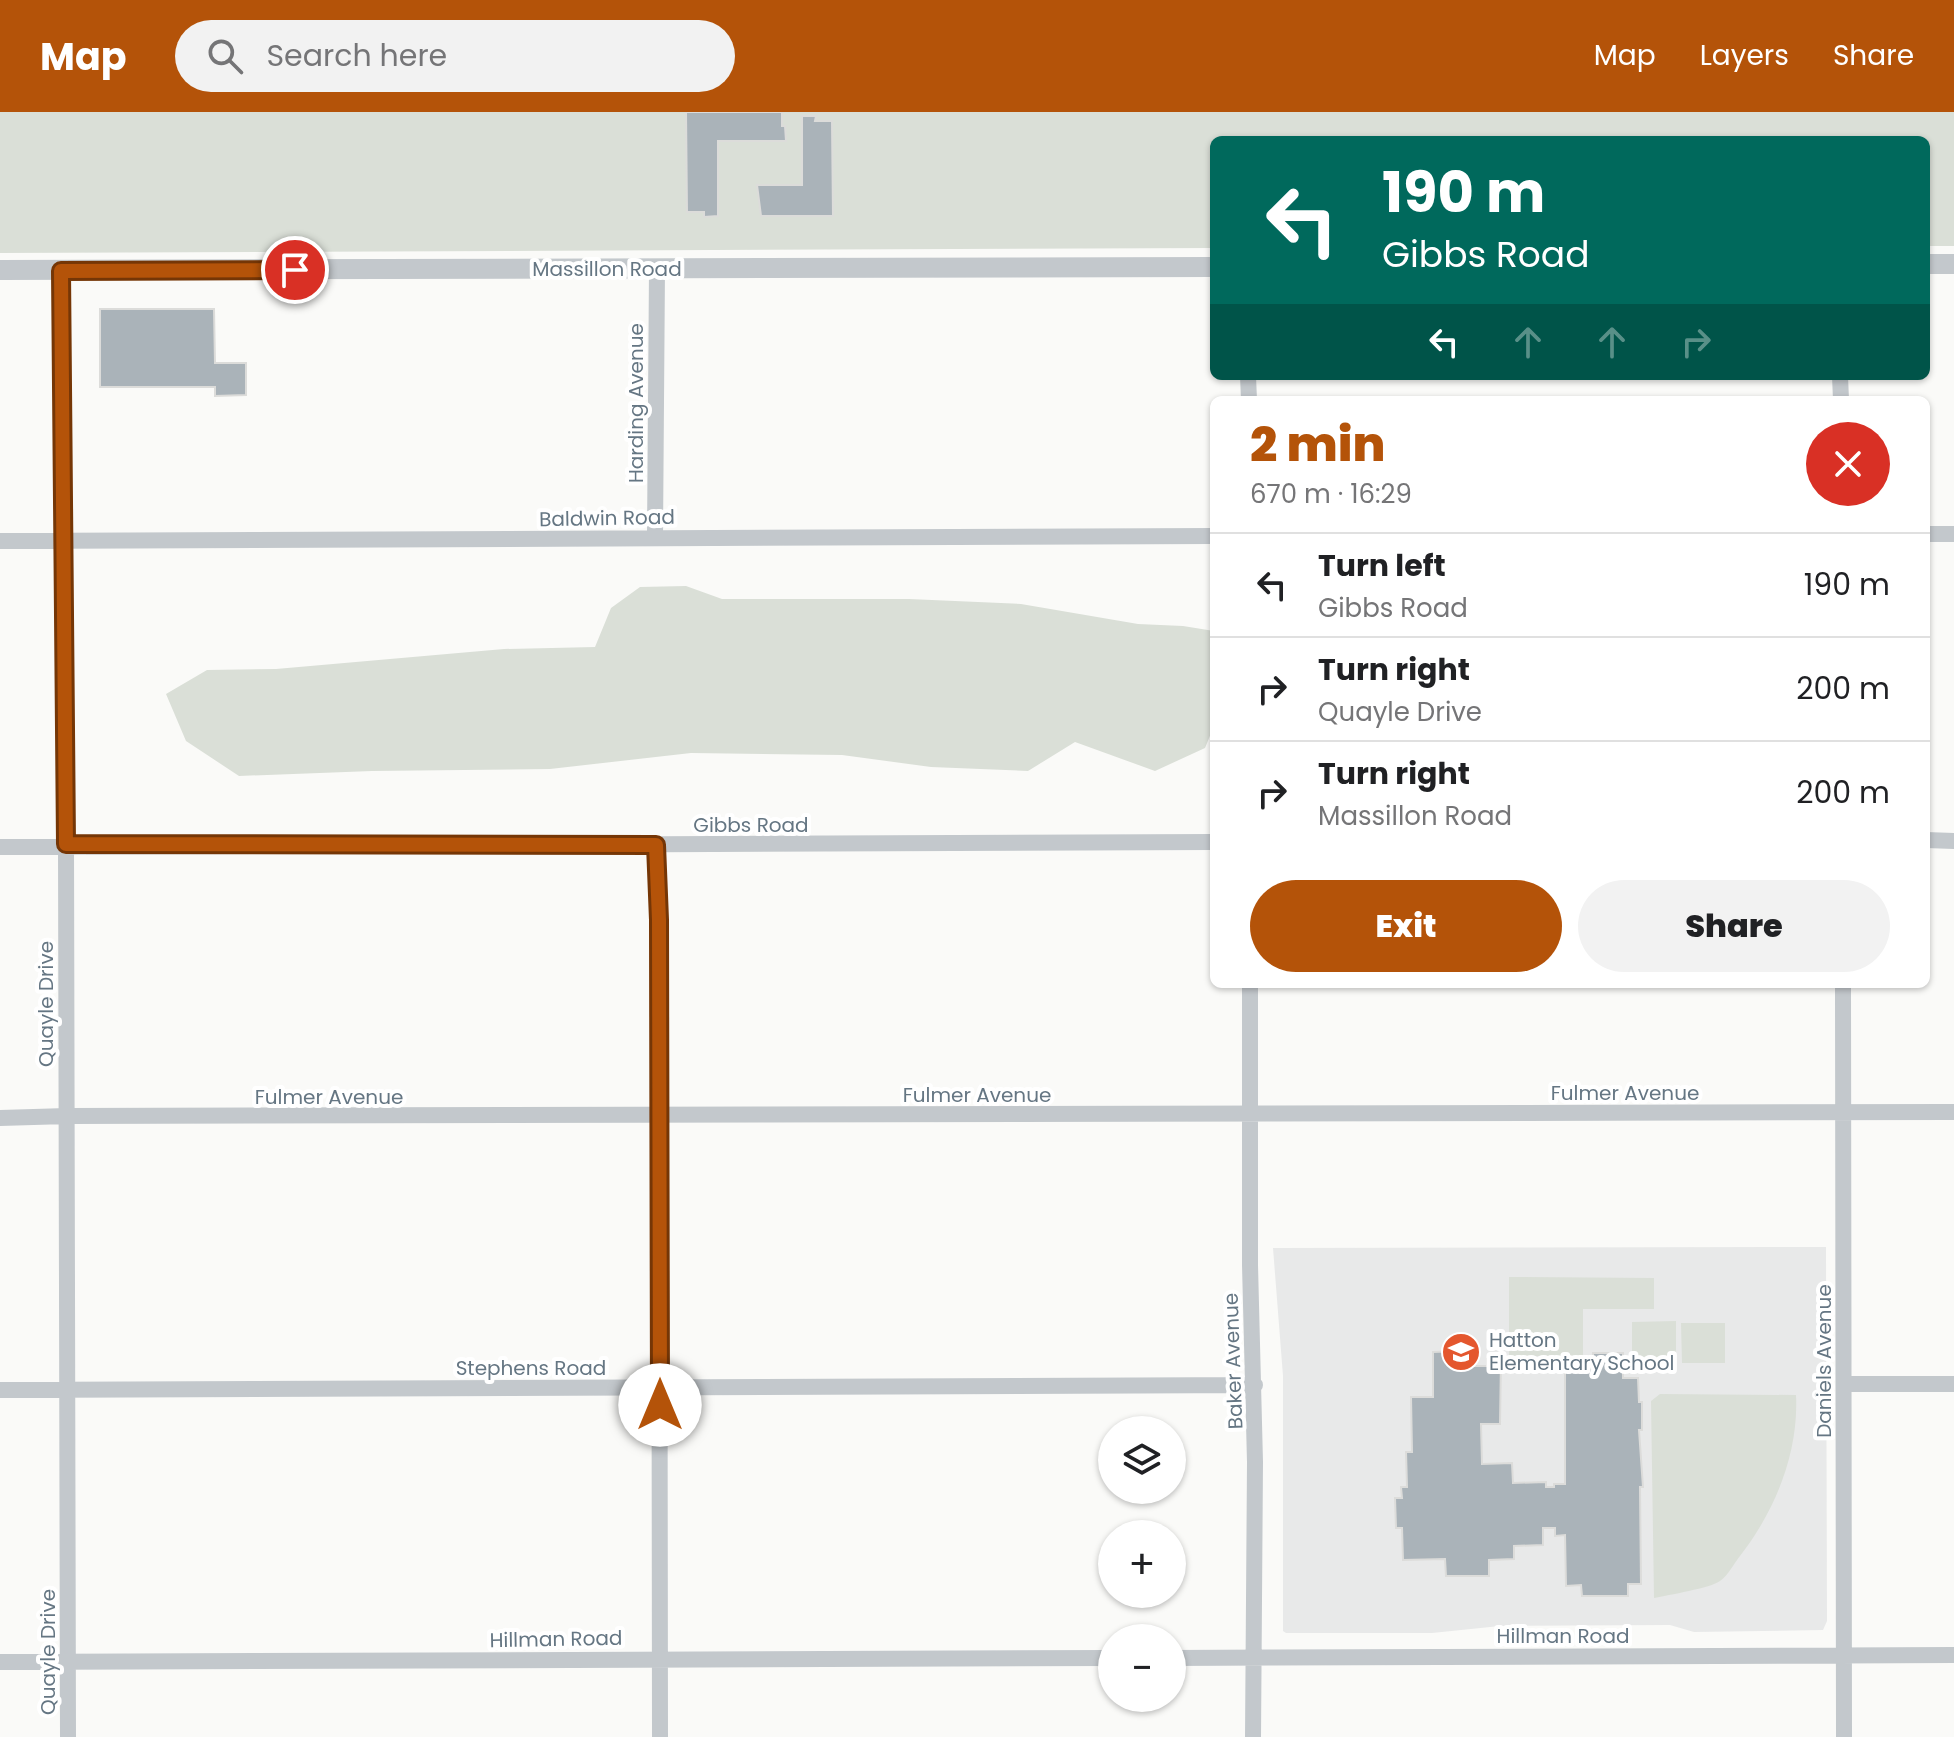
<!DOCTYPE html>
<meta charset="utf-8">
<style>
body{margin:0;font-family:Poppins,sans-serif;background:#f2f2f2;color:#202124;height:100vh;display:flex;flex-direction:column;font-size:30px;white-space:nowrap}
*{box-sizing:border-box;margin:0}
p{font-size:26px;color:#757577}
.icon{flex:none;width:44px;height:44px;fill:none;stroke:currentColor;stroke-width:2;stroke-linecap:round;stroke-linejoin:round}
.map{position:relative;flex:1;overflow:hidden}
.details{position:absolute;left:1210px;top:284px;width:720px;height:592px;display:flex;flex-direction:column;background:#fff;border-radius:12px;box-shadow:0 2px 6px #0004}
.details>*{flex:none}
.hud{position:absolute;left:1210px;top:24px;width:720px;height:244px;border-radius:12px;box-shadow:0 2px 6px #0004;background:#00695c;color:#fff;overflow:hidden}
.fabs{position:absolute;left:1098px;top:1304px;display:grid;gap:16px}
.fabs a{display:grid;place-items:center;width:88px;height:88px;border-radius:50%;background:#fff;box-shadow:0 2px 6px #0004;font-size:40px}
.pin{position:absolute;display:grid;place-items:center;width:68px;height:68px;color:#fff;margin:-34px;border:4px solid #fff;border-radius:50%;box-shadow:0 2px 8px #0007}
.me{position:absolute;width:88px;margin:-44px;rotate:0deg;stroke-linejoin:round;filter:drop-shadow(0 0 6px #0008)}
.turn{display:flex;align-items:center;gap:28px;height:168px;padding:0 40px;font-size:36px}
.turn .icon{width:104px;height:104px;stroke-width:2.5}
.turn b{display:block;font-size:56px;line-height:68px}
.lanes{display:flex;align-items:center;height:76px;padding:0 40px;background:#0003;justify-content:center;gap:40px;direction:ltr}
.lanes .off{opacity:.35}
.round{display:grid;place-items:center;flex:none;width:84px;height:84px;border-radius:42px;background:#f2f2f2}
.summary{display:flex;align-items:center;justify-content:space-between;height:136px;padding:0 40px}
h1{font-size:48px;font-weight:800;line-height:60px;color:#b45309}
.action{display:flex;gap:16px;margin-top:auto;padding:16px 40px}
.action a{flex:1;height:92px;border-radius:48px;background:#b45309;color:#fff;font-size:32px;font-weight:800;line-height:92px;text-align:center}
.action a+a{background:#f2f2f2;color:#202124}
ul{padding:0;list-style:none}
li{display:flex;align-items:center;gap:24px;height:104px;padding:0 40px;border-top:2px solid #e0e0e0}
li div{flex:1}
li b{display:block;font-size:30px}
li em{font-style:normal}
header{display:flex;align-items:center;gap:48px;box-sizing:border-box;height:112px;padding:0 40px;background:#b45309;color:#fff}
header strong{font-size:38px}
nav{display:flex;gap:44px;margin-inline-start:auto;font-size:28px}
.search{width:560px;height:72px;background:#f2f2f2;display:flex;align-items:center;gap:20px;box-sizing:border-box;padding:0 28px;border-radius:44px;color:#757577;font-size:30px}
.map>svg:first-child{display:block}
</style>
<header>
<strong>Map</strong>
<div class="search"><svg class="icon" aria-label="search" viewBox="0 0 24 24"><circle cx="10" cy="10" r="6"/><path d="M15 15l6 6"/></svg>Search here</div>
<nav><a>Map</a><a>Layers</a><a>Share</a></nav>
</header>
<div class="map">
<svg width="1954" height="1625" viewBox="0 0 1954 1625">
<rect width="100%" height="100%" fill="#fafaf8"/>
<path fill="#e8e9e9" d="M1826,1135l1,374 -4,9 -129,2 -24,-7 -170,1 -68,7h-146l-3,-2v-255l-10,-128z"/>
<path fill="#dadfd7" d="M0,0h1954v134h-28v-106h-712v108l-1214,5z
M686,474l36,13h187l112,5 117,20 45,2 31,5v95l-9,22 -50,23 -80,-29 -47,29 -97,-4 -89,-12 -151,-2 -141,16 -178,2 -133,5 -53,-35 -20,-47 41,-24 69,-1 228,-20 91,-2 16,-39 29,-21z
M1509,1165l145,1v31h-71v47h-74z
M1676,1209v41h-44v-40z
M1681,1211h44v40h-43z
M1660,1282l136,1c3,58 -21,116 -56,161 -6,7 -12,20 -20,25 -9,7 -52,14 -66,17l-3,-197z"/>
<path fill="#aab3b9" stroke="#dcdcda" stroke-width="2" d="M686,0h96v14h3l1,15h-68v75l-14,1v-5h-17z
M802,4h14l-1,5h17l1,95h-72l-4,-31h45z
M100,197h114l1,54h31v32l-31,1v-9h-115z
M1460,1239l1,15h26v-7h14l-1,65h-19l1,40 30,-1 1,20 33,-1v5h8v-3h11v-118l28,-1v-12h30v25h15l1,24h3v28h-3l4,57h-3l1,97h-13v12h-46l-1,-11 -15,1 -1,-51 -10,1v-8h-12v17l-29,1v13l-25,1v16h-43l-1,-17 -42,1 -1,-32h-6l-1,-30h7l-1,-11h6l-1,-35h6l-1,-55h22v-45z"/>
<g fill="none" stroke-linecap="round" stroke-linejoin="round">
<path stroke="#c3c8cc" stroke-width="16" d="M61,159l5,573 2,893
M1248,264l1,24
M1840,264l1,24
M1926,422h28
M655,424l2,-267
M0,429l1214,-5
M1926,728l28,1
M656,733l3,75 1,817
M0,735l1214,-5
M1250,872v281l5,197 -2,275
M1843,872l1,753
M0,1006l67,-2 1887,-4
M1844,1272h110
M0,1278l1255,-5
M1172,1546l782,-3
M0,1550l1112,-4"/>
<path stroke="#c3c8cc" stroke-width="20" d="M1926,152h28
M0,158l1214,-3"/>
</g>
<g fill="none" stroke-linecap="round" stroke-linejoin="round">
<defs>
<path id="route" d="M295,158l-234,1 5,573 590,1 3,75 1,485"/>
</defs>
<use href="#route" stroke="#753606" stroke-width="20"/>
<use href="#route" stroke="#b45309" stroke-width="14"/>
</g>
<defs>
<symbol id="school-disc" viewBox="-11 -11 22 22"><circle r="9.5" fill="#e4572e" stroke="#fff"/><path d="M0-5L7-2L0 1L-7-2ZM-4 1L0 2.5L4 1V4Q0 6-4 4Z" fill="#fff"/></symbol>
</defs>
<g fill-rule="evenodd">
<use href="#school-disc" x="1439" y="1218" width="44" height="44"/>
</g>
<g text-anchor="middle" dominant-baseline="central" stroke-width="8" stroke-linejoin="round" paint-order="stroke">
<g font-size="20" fill="#657683" stroke="#fff">
<text x="607" y="157">Massillon Road</text>
<text transform="translate(636 291) rotate(-90)">Harding Avenue</text>
<text transform="translate(607 406) rotate(-1)">Baldwin Road</text>
<text x="751" y="713">Gibbs Road</text>
<text transform="translate(46 892) rotate(-90)">Quayle Drive</text>
<text x="1625" y="981">Fulmer Avenue</text>
<text x="977" y="983">Fulmer Avenue</text>
<text x="329" y="985">Fulmer Avenue</text>
<text transform="translate(1233 1249) rotate(-92)">Baker Avenue</text>
<text transform="translate(1824 1249) rotate(-90)">Daniels Avenue</text>
<text x="531" y="1256">Stephens Road</text>
<text x="1563" y="1524">Hillman Road</text>
<text transform="translate(556 1527) rotate(-1)">Hillman Road</text>
<text transform="translate(48 1540) rotate(-90)">Quayle Drive</text>
</g>
<g font-size="20" fill="#657683" stroke="#fff" text-anchor="start">
<text x="1489" y="1228">Hatton<tspan x="1489" dy="23">Elementary School</tspan></text>
</g>
</g>
</svg>
<div class="fabs">
<a><svg class="icon" aria-label="layers" viewBox="0 0 24 24"><path d="M12 4l9 5-9 5-9-5zM3 14l9 5 9-5"/></svg></a>
<a>+</a>
<a>−</a>
</div>
<div class="pin" style="left:295px;top:158px;background:#d93025"><svg class="icon" aria-label="arrive" viewBox="0 0 24 24"><path d="M6 21V4h12l-3 4 3 4H6"/></svg></div>
<svg class="me" style="left:660px;top:1293px" viewBox="-20 -20 40 40"><circle r="19" fill="#fff"/><path d="M0-13L10 11 0 6-10 11z" fill="#b45309"/></svg>
<div class="hud">
<div class="turn"><svg class="icon" aria-label="left" viewBox="0 0 24 24"><path d="M17 20v-9H6M10 6l-5 5 5 5"/></svg><div><b>190 m</b>Gibbs Road</div></div>
<div class="lanes"><svg class="icon" aria-label="left" viewBox="0 0 24 24"><path d="M17 20v-9H6M10 6l-5 5 5 5"/></svg><svg class="icon off" aria-label="ahead" viewBox="0 0 24 24"><path d="M12 20V5M6 11l6-6 6 6"/></svg><svg class="icon off" aria-label="ahead" viewBox="0 0 24 24"><path d="M12 20V5M6 11l6-6 6 6"/></svg><svg class="icon off" aria-label="right" viewBox="0 0 24 24"><path d="M7 20v-9h11M14 6l5 5-5 5"/></svg></div>
</div>
<section class="details">
<div class="summary"><div><h1>2 min</h1><p>670 m · 16:29</p></div><a class="round" style="background:#d93025;color:#fff"><svg class="icon" aria-label="close" viewBox="0 0 24 24"><path d="M6 6l12 12M18 6L6 18"/></svg></a></div>
<ul>
<li><svg class="icon" aria-label="left" viewBox="0 0 24 24"><path d="M17 20v-9H6M10 6l-5 5 5 5"/></svg><div><b>Turn left</b><p>Gibbs Road</p></div><em>190 m</em></li>
<li><svg class="icon" aria-label="right" viewBox="0 0 24 24"><path d="M7 20v-9h11M14 6l5 5-5 5"/></svg><div><b>Turn right</b><p>Quayle Drive</p></div><em>200 m</em></li>
<li><svg class="icon" aria-label="right" viewBox="0 0 24 24"><path d="M7 20v-9h11M14 6l5 5-5 5"/></svg><div><b>Turn right</b><p>Massillon Road</p></div><em>200 m</em></li>
</ul>
<div class="action"><a>Exit</a><a>Share</a></div>
</section>
</div>
